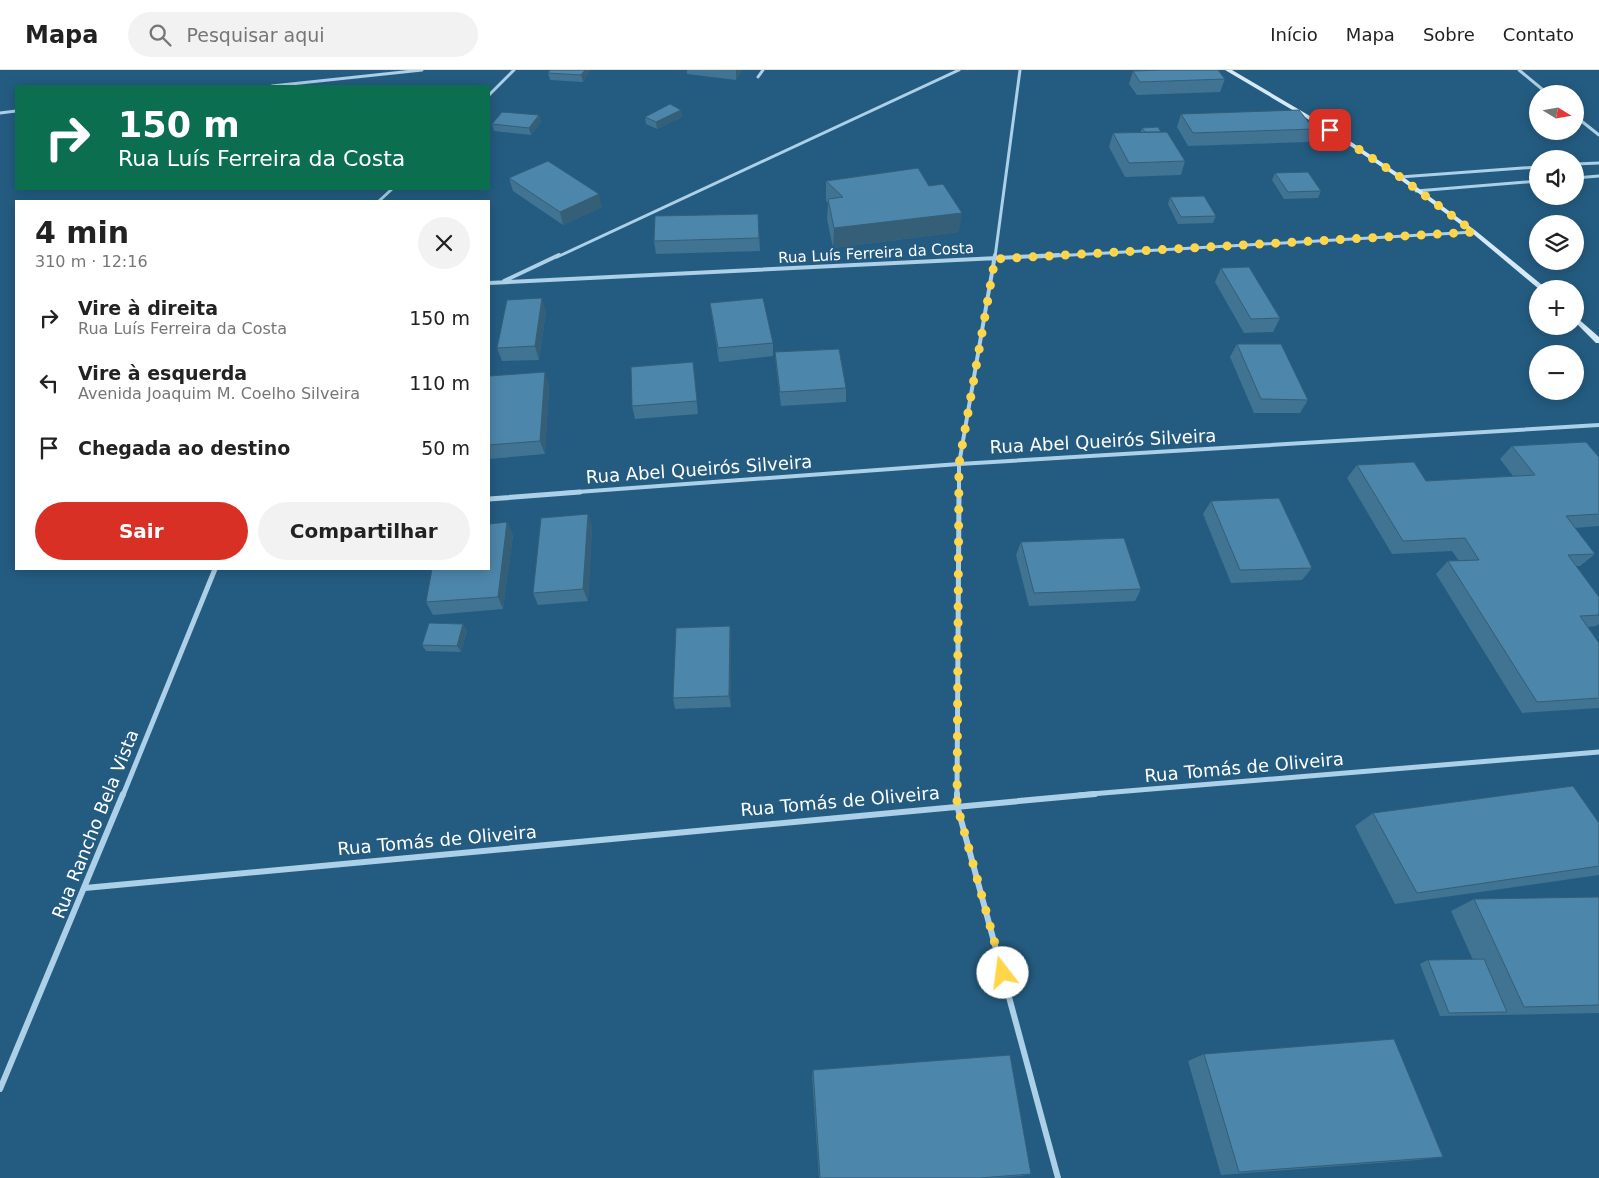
<!DOCTYPE html>
<html lang="pt">
<meta charset="utf-8">
<style>
body{margin:0;font-family:"DejaVu Sans",sans-serif;background:#f2f2f2;color:#222;height:100vh;display:flex;flex-direction:column;font-size:19px;white-space:nowrap}
*{box-sizing:border-box;margin:0}
p{font-size:16px;color:#767676}
.icon{flex:none;width:28px;height:28px;fill:none;stroke:currentColor;stroke-width:2;stroke-linecap:round;stroke-linejoin:round}
.map{position:relative;flex:1;overflow:hidden}
.side{position:absolute;left:15px;top:130px;width:475px;height:370px;display:flex;flex-direction:column;background:#fff;border-radius:0px;box-shadow:0 2px 12px #0003}
.side>*{flex:none}
.hud{position:absolute;left:15px;top:15px;width:475px;height:105px;border-radius:0px;box-shadow:0 2px 12px #0003;background:#0b6e4f;color:#fff;overflow:hidden}
.needle{width:32px;rotate:101deg}
.controls{position:absolute;left:1529px;top:15px;display:grid;gap:10px}
.controls a{display:grid;place-items:center;width:55px;height:55px;border-radius:50%;background:#fff;box-shadow:0 2px 12px #0003;font-size:25px}
.pin{position:absolute;display:grid;place-items:center;width:42px;height:42px;color:#fff;margin:-21px;border-radius:10px;box-shadow:0 2px 8px #0006}
.me{position:absolute;width:55px;margin:-28px;rotate:345deg;stroke-linejoin:round;filter:drop-shadow(0 0 4px #0008)}
.turn{display:flex;align-items:center;gap:18px;height:105px;padding:0 20px;font-size:22px}
.turn .icon{width:65px;height:65px;stroke-width:2.5}
.turn b{display:block;font-size:35px;line-height:42px}
.round{display:grid;place-items:center;flex:none;width:52px;height:52px;border-radius:26px;background:#f2f2f2}
.overview{display:flex;align-items:center;justify-content:space-between;height:85px;padding:0 20px}
h1{font-size:30px;font-weight:700;line-height:38px}
.primary-button{display:flex;gap:10px;margin-top:auto;padding:10px 20px}
.primary-button a{flex:1;height:58px;border-radius:30px;background:#d93025;color:#fff;font-size:20px;font-weight:700;line-height:58px;text-align:center}
.primary-button a+a{background:#f2f2f2;color:#222}
ul{padding:0;list-style:none}
li{display:flex;align-items:center;gap:15px;height:65px;padding:0 20px}
li div{flex:1}
li b{display:block;font-size:19px}
li em{font-style:normal}
header{display:flex;align-items:center;gap:30px;box-sizing:border-box;height:70px;padding:0 25px;background:#fff;border-bottom:1px solid #e0e0e0}
header strong{font-size:24px}
nav{display:flex;gap:28px;margin-inline-start:auto;font-size:18px}
.search{width:350px;height:45px;background:#f2f2f2;display:flex;align-items:center;gap:12px;box-sizing:border-box;padding:0 18px;border-radius:28px;color:#767676;font-size:19px}
.map>svg:first-child{display:block}
</style>
<header>
<strong>Mapa</strong>
<div class="search"><svg class="icon" aria-label="search" viewBox="0 0 24 24"><circle cx="10" cy="10" r="6"/><path d="M15 15l6 6"/></svg>Pesquisar aqui</div>
<nav><a>Início</a><a>Mapa</a><a>Sobre</a><a>Contato</a></nav>
</header>
<div class="map">
<svg width="1599" height="1108" viewBox="0 0 1599 1108">
<rect width="100%" height="100%" fill="#245c81"/>
<g fill="none" stroke-linecap="round" stroke-linejoin="round">
<path stroke="#abd0e7" stroke-width="3" d="M1519,0l29,24
M758,7l5,-7
M272,16l150,-16
M489,25l25,-25
M0,43l16,-2
M1575,46l24,19
M1575,94l24,-1
M1400,107l138,-10
M1575,108l24,-2
M1416,121l122,-10
M379,131l13,-12
M557,187l402,-187
M995,187l25,-187
M1037,187l437,-25"/>
<path stroke="#abd0e7" stroke-width="4" d="M504,211l55,-26
M489,213l570,-28
M564,423l395,-29 640,-39
M959,423v-29l36,-209"/>
<path stroke="#abd0e7" stroke-width="5" d="M489,429l91,-7
M123,725l92,-226
M957,725l2,-303
M1079,725l520,-43"/>
<path stroke="#abd0e7" stroke-width="6" d="M957,724v11l101,373
M85,818l1010,-94
M0,1019l123,-295"/>
<path fill="#d5e9f6" fill-rule="evenodd" d="M1225,0h7l100,59 70,47 74,55 71,58h-8l-67,-56 -74,-55 -70,-47z
M1575,246l24,21v6h-3l-21,-21z"/>
</g>
<path fill="#417392" d="M590,0l-7,12 -33,-2 -2,-7z
M687,0h55l-6,10 -49,-6z
M1133,1l92,8 -5,13 -83,3 -8,-11z
M681,40l1,7 -25,12 -11,-5 -1,-7z
M1181,44l133,15 -6,13 -120,4 -11,-19z
M539,45l2,7 -10,13 -37,-4 -2,-7z
M1142,58l19,4 24,29 -4,14 -56,2 -16,-30 4,-14 28,-1z
M1275,103l46,18 -3,7 -34,1 -12,-19z
M509,108l93,29 -39,18 -50,-34z
M826,111l133,51 -126,16 -6,-29 1,-16 -2,-2z
M1170,127l46,19 -3,7 -35,1 -10,-20z
M758,144l2,37 -104,3 -2,-13z
M1221,198l59,50 -7,14 -29,1 -29,-51z
M710,233l63,40v13l-54,6 -7,-46z
M546,242l-7,48 -37,1 -5,-13z
M1237,274l71,56 -8,13h-46l-24,-56z
M775,282l71,36v14l-65,4 -5,-40z
M693,292l5,52 -63,5 -3,-13z
M489,306l60,9 -4,69 -56,5z
M1512,376l87,11v69l-24,2 20,26 -15,12h-4l23,31v27l-3,2 -8,1 11,16v65l-77,5 -86,-139 12,-13h11l-7,-10 -60,3 -45,-76 10,-13 69,16 87,-5 -13,-17z
M1211,431l101,67 -10,12 -71,3 -28,-69z
M588,444l4,13 -4,74 -50,4 -5,-12z
M507,452l6,13 -10,74 -70,6 -7,-13z
M1021,472l120,47 -6,12 -106,5 -13,-51z
M463,554l4,7 -6,21 -35,-1 -4,-6z
M730,556l1,12v69l-56,2 -2,-11z
M1373,743l226,10v52l-204,29 -40,-78z
M1599,827v116l-159,3 -20,-52 8,-4h45l-22,-49 23,-12z
M1204,984l239,103 -26,3 -196,15 -33,-114z
M813,1000l218,104 -10,2 -24,2h-178l-7,-102z"/>
<path fill="#355e77" d="M585,0h5l-7,12 -2,-7z
M736,0h6l-6,10z
M681,40l1,7 -25,12 -1,-7z
M539,45l2,7 -10,13 -2,-7z
M599,124l3,13 -39,18 -3,-13z
M962,143l-3,19 -126,16 1,-20z
M542,228l4,14 -7,48 -4,-14z
M545,302l4,13 -4,69 -5,-13z
M588,444l4,13 -4,74 -5,-12z
M507,452l6,13 -10,74 -5,-12z
M463,554l4,7 -6,21 -4,-6z
M730,556l1,12v69l-2,-11z"/>
<path fill="#4c86aa" stroke="#355e77" d="M550,0h35l-4,5 -33,-2z
M1163,0h55l7,9 -85,3 -7,-11z
M670,34l11,6 -25,12 -11,-5z
M1299,40l15,19 -121,4 -12,-19z
M502,42l37,3 -10,13 -37,-4z
M1158,57l3,5h-16l-3,-4z
M1167,62l18,29 -56,2 -16,-30z
M548,91l51,33 -39,18 -51,-34z
M918,98l11,18 14,-2 19,29 -128,15 -6,-29 15,-2 -17,-16z
M1308,102l13,19 -33,1 -13,-19z
M1204,126l12,20 -35,1 -11,-20z
M758,144l1,24 -105,3 1,-25z
M1249,197l31,51 -29,1 -30,-51z
M542,228l-7,48 -38,2 10,-48z
M763,228l10,45 -55,5 -8,-45z
M1237,274h44l27,56 -47,-1z
M839,279l7,39 -66,4 -5,-40z
M693,292l4,39 -65,5 -1,-39z
M545,302l-5,69 -51,4v-69z
M1586,372l13,15v57l-33,2 29,38 -27,1 31,42v18l-19,1 19,27v55l-62,4 -89,-141 31,-1 -14,-22 -62,3 -46,-76 57,-3 12,19 109,-6 -23,-29z
M1279,428l33,70 -72,2 -29,-69z
M588,444l-5,75 -50,4 8,-75z
M507,452l-9,75 -72,5 6,-33h57v-45z
M1124,468l17,51 -107,4 -13,-51z
M429,553l34,1 -6,22 -35,-1z
M730,556l-1,70 -56,2 3,-70z
M1573,716l26,37v43l-182,27 -44,-80z
M1599,827v108l-75,2 -50,-108z
M1484,889l23,53 -58,1 -21,-53z
M1394,969l49,118 -204,15 -35,-118z
M1010,985l21,119 -52,4h-159l-7,-108z"/>
<g fill="none" stroke-linecap="round" stroke-linejoin="round">
<path stroke="#ffd54a" stroke-width="9" stroke-dasharray="0 16.2" d="M1003,903l-46,-168 2,-341 36,-205 479,-27 -74,-55 -70,-47"/>
</g>
<g text-anchor="middle" dominant-baseline="central" stroke-width="4" stroke-linejoin="round" paint-order="stroke">
<g font-size="15" fill="#fff" stroke="#245c81">
<text transform="translate(876 183) rotate(-3)">Rua Luís Ferreira da Costa</text>
</g>
<g font-size="18" fill="#fff" stroke="#245c81">
<text transform="translate(1103 371) rotate(-3)">Rua Abel Queirós Silveira</text>
<text transform="translate(699 399) rotate(-4)">Rua Abel Queirós Silveira</text>
<text transform="translate(1244 697) rotate(-5)">Rua Tomás de Oliveira</text>
<text transform="translate(840 731) rotate(-5)">Rua Tomás de Oliveira</text>
<text transform="translate(95 754) rotate(-68)">Rua Rancho Bela Vista</text>
<text transform="translate(437 770) rotate(-5)">Rua Tomás de Oliveira</text>
</g>
</g>
</svg>
<div class="controls">
<a><svg class="needle" viewBox="-14 -14 28 28"><path d="M0-13l5 13h-10z" fill="#e53935"/><path d="M0 13l5-13h-10z" fill="#767676"/></svg></a>
<a><svg class="icon" aria-label="sound" viewBox="0 0 24 24"><path d="M4 9h4l5-4v14l-5-4H4zM17 9q2 3 0 6"/></svg></a>
<a><svg class="icon" aria-label="layers" viewBox="0 0 24 24"><path d="M12 4l9 5-9 5-9-5zM3 14l9 5 9-5"/></svg></a>
<a>+</a>
<a>−</a>
</div>
<div class="pin" style="left:1330px;top:60px;background:#d93025"><svg class="icon" aria-label="arrive" viewBox="0 0 24 24"><path d="M6 21V4h12l-3 4 3 4H6"/></svg></div>
<svg class="me" style="left:1003px;top:903px" viewBox="-20 -20 40 40"><circle r="19" fill="#fff"/><path d="M0-13L10 11 0 6-10 11z" fill="#ffd54a"/></svg>
<div class="hud">
<div class="turn"><svg class="icon" aria-label="right" viewBox="0 0 24 24"><path d="M7 20v-9h11M14 6l5 5-5 5"/></svg><div><b>150 m</b>Rua Luís Ferreira da Costa</div></div>
</div>
<section class="side">
<div class="overview"><div><h1>4 min</h1><p>310 m · 12:16</p></div><a class="round"><svg class="icon" aria-label="close" viewBox="0 0 24 24"><path d="M6 6l12 12M18 6L6 18"/></svg></a></div>
<ul>
<li><svg class="icon" aria-label="right" viewBox="0 0 24 24"><path d="M7 20v-9h11M14 6l5 5-5 5"/></svg><div><b>Vire à direita</b><p>Rua Luís Ferreira da Costa</p></div><em>150 m</em></li>
<li><svg class="icon" aria-label="left" viewBox="0 0 24 24"><path d="M17 20v-9H6M10 6l-5 5 5 5"/></svg><div><b>Vire à esquerda</b><p>Avenida Joaquim M. Coelho Silveira</p></div><em>110 m</em></li>
<li><svg class="icon" aria-label="arrive" viewBox="0 0 24 24"><path d="M6 21V4h12l-3 4 3 4H6"/></svg><div><b>Chegada ao destino</b></div><em>50 m</em></li>
</ul>
<div class="primary-button"><a>Sair</a><a>Compartilhar</a></div>
</section>
</div>
